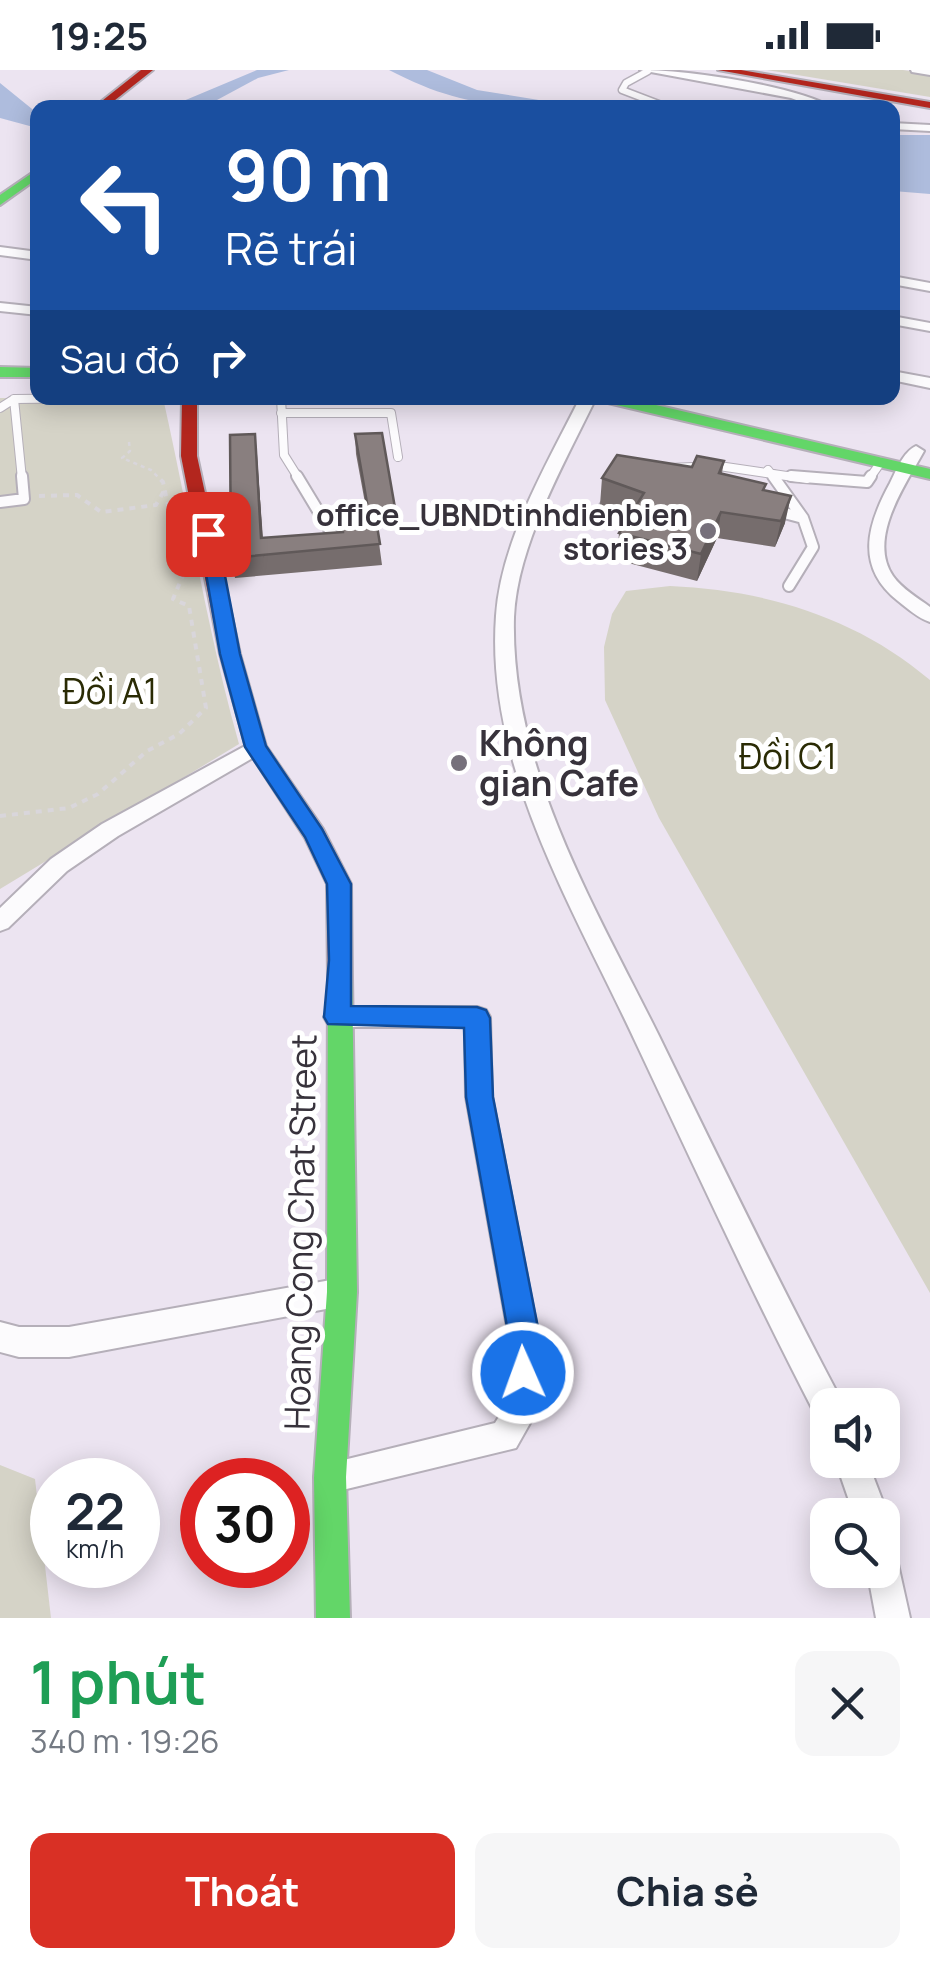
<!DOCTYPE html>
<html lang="vi">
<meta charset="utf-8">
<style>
body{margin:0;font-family:Manrope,sans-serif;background:#f6f6f7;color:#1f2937;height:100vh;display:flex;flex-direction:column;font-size:38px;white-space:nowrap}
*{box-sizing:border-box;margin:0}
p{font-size:32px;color:#747a83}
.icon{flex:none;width:55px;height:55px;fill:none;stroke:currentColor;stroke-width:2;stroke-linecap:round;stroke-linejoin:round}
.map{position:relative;height:1548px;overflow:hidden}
.panel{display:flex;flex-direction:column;background:#fff;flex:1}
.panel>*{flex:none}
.guide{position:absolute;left:30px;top:30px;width:870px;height:305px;border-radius:20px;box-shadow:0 5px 25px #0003;background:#1a4fa0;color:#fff;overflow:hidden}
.tools{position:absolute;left:810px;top:1318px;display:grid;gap:20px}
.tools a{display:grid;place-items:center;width:90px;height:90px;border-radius:20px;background:#fff;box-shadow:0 5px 25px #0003;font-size:50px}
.speed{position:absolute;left:30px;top:1388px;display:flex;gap:20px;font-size:50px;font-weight:700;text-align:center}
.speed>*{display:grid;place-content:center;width:130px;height:130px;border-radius:50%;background:#fff;box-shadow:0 5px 25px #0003;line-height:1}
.speed small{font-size:25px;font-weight:400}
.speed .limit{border:15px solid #d22;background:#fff;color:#111}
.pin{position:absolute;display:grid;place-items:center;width:85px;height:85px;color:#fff;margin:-42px;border-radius:20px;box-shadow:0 5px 15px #0006}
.me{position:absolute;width:110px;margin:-55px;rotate:358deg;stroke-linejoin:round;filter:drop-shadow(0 0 8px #0008)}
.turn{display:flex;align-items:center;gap:35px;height:210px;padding:0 30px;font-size:45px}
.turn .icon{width:130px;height:130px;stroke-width:2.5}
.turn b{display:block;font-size:70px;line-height:85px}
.then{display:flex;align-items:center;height:95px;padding:0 30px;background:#0003;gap:20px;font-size:38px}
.round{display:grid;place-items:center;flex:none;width:105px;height:105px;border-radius:20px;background:#f6f6f7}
.overview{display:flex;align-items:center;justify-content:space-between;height:170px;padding:0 30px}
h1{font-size:60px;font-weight:700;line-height:75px;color:#1e9e55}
.primary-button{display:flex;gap:20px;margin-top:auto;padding:20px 30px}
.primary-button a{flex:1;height:115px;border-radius:20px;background:#d93025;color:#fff;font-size:40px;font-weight:700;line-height:115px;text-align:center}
.primary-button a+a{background:#f6f6f7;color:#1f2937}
.status{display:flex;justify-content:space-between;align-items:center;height:70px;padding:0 50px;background:#fff;direction:ltr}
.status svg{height:28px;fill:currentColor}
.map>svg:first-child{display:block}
</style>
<div class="status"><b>19:25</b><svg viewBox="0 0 49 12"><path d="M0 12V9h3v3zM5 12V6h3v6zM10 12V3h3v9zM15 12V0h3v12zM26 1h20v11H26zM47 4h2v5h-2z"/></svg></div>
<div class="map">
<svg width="930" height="1548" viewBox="0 0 930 1548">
<rect width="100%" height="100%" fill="#ece4f1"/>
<path fill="#d5d3c7" d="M767,0h136l27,4v23z
M0,328h163c26,115 44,232 76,346l-239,145z
M670,516c95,4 186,31 260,94v613l-271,-475 -54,-118 -1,-53 8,-33 14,-23z
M0,1395l35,14 16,139h-51z"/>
<path fill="#aebcdd" d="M257,0h32l-31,8 -54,29h-35z
M389,0h38l50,20 105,17c-78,1 -122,0 -193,-37z
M0,13l37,30v15l-37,-10z
M892,65h38v59l-37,-3z"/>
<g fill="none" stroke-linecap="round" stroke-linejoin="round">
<defs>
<path id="lane-far2" d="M648,1l-22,12 -4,7 47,18"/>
<path id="lane-far1" d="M281,328l3,57 15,24
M14,329l8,80
M0,338l14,-9 100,-1
M281,343h110l7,44
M668,398l51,-2 88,13
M768,400l7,9
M869,409l12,-17"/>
<path id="lane" d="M297,406l35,58
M773,406l30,42 10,29 -24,39
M791,406l76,6 4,-6
M0,432l24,-3 -2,-23
M773,440l30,8
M596,450l17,-25"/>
<path id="street" d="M640,0c48,0 153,15 194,38h-17l-26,-10z
M911,0h19v5l-18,-3z
M892,53l38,2v6l-38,-2z
M0,177l38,5v8l-38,-5z
M892,206l38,7v8l-38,-7z
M0,233l38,4v8l-38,-4z
M892,246l38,7v8l-38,-7z
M892,301l38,7v10l-38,-8z
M580,328h16c-31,64 -79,147 -82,219 -4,150 81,290 145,419 59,121 117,241 180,360l4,9h-15v17l-11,-4c-64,-123 -122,-250 -181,-375 -61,-132 -151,-276 -140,-427 5,-76 51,-152 84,-218z
M916,376l8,5c-18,33 -57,87 -31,125 9,13 25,22 37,31v15c-12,-4 -22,-13 -32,-21 -43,-34 -31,-76 -8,-118 6,-12 13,-31 26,-37z
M256,670l7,2 3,5 -3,5 -145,84 -51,35 -59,57 -8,3v-23l51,-49 51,-35z
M337,937h140l9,3 4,7 2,80 47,241 -1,71 -22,39 -186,45 -11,-5 -5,-11 5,-11 176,-43 11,-18 3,-67 -43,-241 -1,-70h-128l-9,-3 -4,-7 4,-7z
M342,1208l10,4 5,10 -5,10 -10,4 -273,51h-50l-19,-5v-30l19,5h50z
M835,1390h32l21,55 -5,12 -1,-12h-28z
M882,1471l12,5 16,72h-34l-9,-48h15z"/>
<path id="fast" d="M38,99v9l-38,27v-10z
M0,297l38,1v9h-38z
M601,328h25l304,71v10l-322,-76z
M340,898l9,3 3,7 5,314 -11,185 4,141h-34l-2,-141 13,-185 1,-314 3,-7z"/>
<path id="jam" d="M141,0h12l-48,38h-12z
M718,0h23l189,32v6z
M182,328h15v58l43,198 26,92 57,83 28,55 1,94 -3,7 -9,3 -9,-3 -3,-7 -1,-94 -22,-46 -59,-91 -26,-93 -39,-198z"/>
</defs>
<use href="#lane-far2" stroke="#b5afb9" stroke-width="9"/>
<use href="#lane-far1" stroke="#b5afb9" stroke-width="10"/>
<use href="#lane" stroke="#b5afb9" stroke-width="14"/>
<use href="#street" stroke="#b5afb9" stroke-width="4"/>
<use href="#fast" stroke="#b5afb9" stroke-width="4"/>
<use href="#jam" stroke="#b5afb9" stroke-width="4"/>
<path stroke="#d9d6db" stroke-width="2.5" stroke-dasharray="4 4" stroke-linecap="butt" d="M129,372l1,9 -8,7 29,12 9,9"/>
<path stroke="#d9d6db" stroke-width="4" stroke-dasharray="6 6" stroke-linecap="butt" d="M39,426l38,-1 24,17 55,-7 8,-14
M0,746l69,-8 29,-14 49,-43 32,-17 27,-26 -17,-102 -16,-7 10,-24 -20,-93 -6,-6"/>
<use href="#lane-far2" stroke="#fcfbfd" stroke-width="6"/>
<use href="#lane-far1" stroke="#fcfbfd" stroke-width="8"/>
<use href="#lane" stroke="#fcfbfd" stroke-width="10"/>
<use href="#street" fill="#fcfbfd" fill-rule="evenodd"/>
<use href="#fast" fill="#63d668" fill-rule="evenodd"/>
<use href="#jam" fill="#b3261e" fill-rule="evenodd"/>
</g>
<path fill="#766d6d" d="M255,364l8,104 80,-6 22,-29 -9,-49 -1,-20 40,74 1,20h-19l5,37 -147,13 -4,-20z
M724,391l-2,12 43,17 20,33 -10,24 -58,-9 -20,43 -80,-21 2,-27 11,-17 -30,-11 2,-27 90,-11z"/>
<path fill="#605959" d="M255,364l2,20 7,105 -3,-21z
M791,426l-6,27 -10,24 6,-26z
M721,442l-4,26 -20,43 4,-27z"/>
<path fill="#897f7f" stroke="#605959" stroke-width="2.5" d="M382,363l13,75h-21l6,36 -149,14 -1,-123 25,-1 6,104 82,-6v-26l24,-3 -12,-69z
M617,385l75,12 5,-11 27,5 -5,12 47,11 -3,6 28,6 -10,25 -60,-9 -20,42 -82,-21 25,-40 -42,-15z"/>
<path fill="#1a73e8" stroke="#114b97" stroke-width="2.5" d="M208,458l9,6 23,120 26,92 56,83 29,55v122l126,1 9,3 4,8 3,79 47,241 -1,35 -5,11 -11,5 -11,-5 -4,-11 1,-35 -43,-241 -2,-69 -136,-4 -4,-7 5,-57 -2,-76 -22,-47 -60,-90 -25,-93 -21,-120z"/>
<g fill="#76707b" stroke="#fff" stroke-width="4">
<circle cx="708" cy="461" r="10"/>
<circle cx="459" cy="693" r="10"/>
</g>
<g text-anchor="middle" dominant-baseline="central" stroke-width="10" stroke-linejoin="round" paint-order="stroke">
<g font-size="30" font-weight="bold" fill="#37323b" stroke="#fff" text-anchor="end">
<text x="688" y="444">office_UBNDtinhdienbien<tspan x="688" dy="34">stories 3</tspan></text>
</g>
<g font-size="35" fill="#2a2b04" stroke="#fff">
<text x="110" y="621">Đồi A1</text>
<text x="788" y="686">Đồi C1</text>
</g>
<g font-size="35" font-weight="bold" fill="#37323b" stroke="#fff" text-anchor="start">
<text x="479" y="673">Không<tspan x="479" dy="40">gian Cafe</tspan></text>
</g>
<g font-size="35" fill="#37323b" stroke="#fff">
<text transform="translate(300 1162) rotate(-89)">Hoang Cong Chat Street</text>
</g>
</g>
</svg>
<div class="tools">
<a><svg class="icon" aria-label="sound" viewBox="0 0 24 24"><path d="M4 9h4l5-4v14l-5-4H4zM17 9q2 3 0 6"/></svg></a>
<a><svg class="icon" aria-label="search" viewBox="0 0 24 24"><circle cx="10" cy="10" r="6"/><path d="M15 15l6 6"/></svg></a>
</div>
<div class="speed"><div>22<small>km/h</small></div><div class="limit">30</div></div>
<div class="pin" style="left:208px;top:464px;background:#d93025"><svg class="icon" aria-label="arrive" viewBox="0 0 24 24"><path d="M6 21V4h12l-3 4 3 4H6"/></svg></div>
<svg class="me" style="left:523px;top:1303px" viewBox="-20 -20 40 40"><circle r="17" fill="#1a73e8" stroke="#fff" stroke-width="3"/><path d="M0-11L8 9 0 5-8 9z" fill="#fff"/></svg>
<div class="guide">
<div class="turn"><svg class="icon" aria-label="left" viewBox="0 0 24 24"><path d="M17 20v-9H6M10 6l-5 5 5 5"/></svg><div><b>90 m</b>Rẽ trái</div></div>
<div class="then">Sau đó<svg class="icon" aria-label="right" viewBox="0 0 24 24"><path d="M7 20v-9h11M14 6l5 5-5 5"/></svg></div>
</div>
</div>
<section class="panel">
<div class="overview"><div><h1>1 phút</h1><p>340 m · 19:26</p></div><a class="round"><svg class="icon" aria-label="close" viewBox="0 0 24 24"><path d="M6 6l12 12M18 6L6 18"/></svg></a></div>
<div class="primary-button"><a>Thoát</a><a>Chia sẻ</a></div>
</section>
